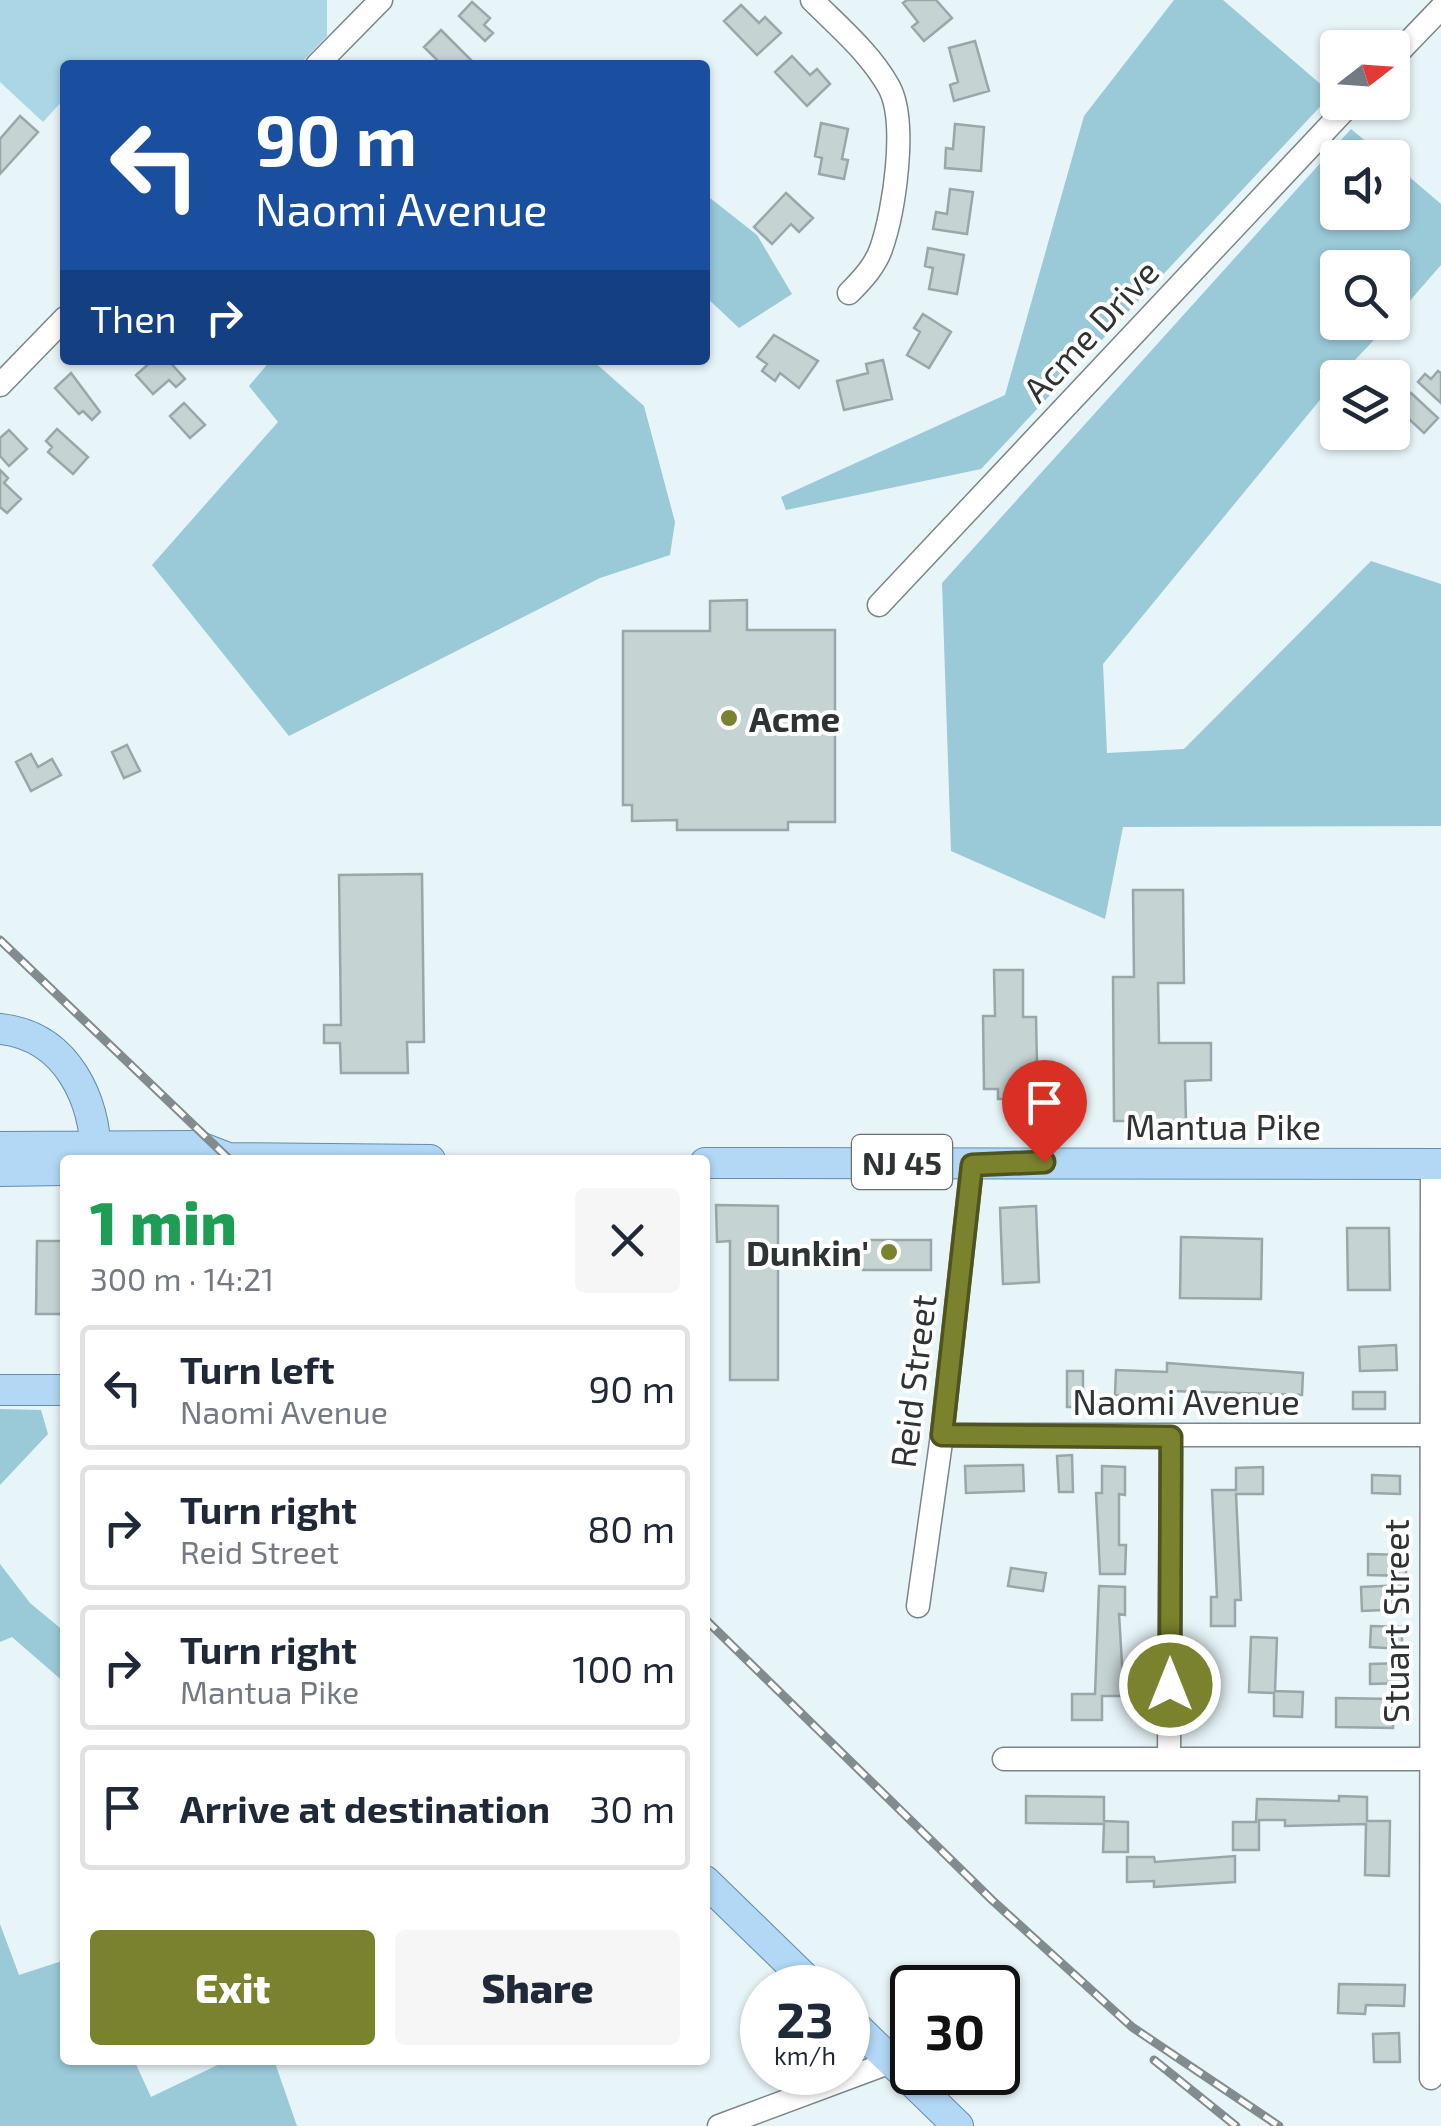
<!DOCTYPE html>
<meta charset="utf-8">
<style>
body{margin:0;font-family:"Exo 2",sans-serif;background:#f6f6f7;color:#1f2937;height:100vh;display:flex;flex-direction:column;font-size:38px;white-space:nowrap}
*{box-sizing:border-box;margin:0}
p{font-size:32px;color:#747a83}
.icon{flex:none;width:55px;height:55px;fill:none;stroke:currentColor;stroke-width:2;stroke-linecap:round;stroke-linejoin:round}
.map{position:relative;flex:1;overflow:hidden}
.panel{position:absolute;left:60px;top:1155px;width:650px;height:910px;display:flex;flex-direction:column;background:#fff;border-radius:10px;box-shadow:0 2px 8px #0004}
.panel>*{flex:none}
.guide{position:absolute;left:60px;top:60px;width:650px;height:305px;border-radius:10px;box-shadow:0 2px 8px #0004;background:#1a4fa0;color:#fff;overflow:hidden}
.needle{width:65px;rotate:73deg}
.fabs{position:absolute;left:1320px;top:30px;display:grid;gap:20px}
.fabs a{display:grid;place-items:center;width:90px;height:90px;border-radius:10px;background:#fff;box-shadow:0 2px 8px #0004;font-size:50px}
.speed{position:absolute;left:740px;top:1965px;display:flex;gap:20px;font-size:50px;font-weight:700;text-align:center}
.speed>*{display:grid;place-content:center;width:130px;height:130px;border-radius:50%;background:#fff;box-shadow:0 2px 8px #0004;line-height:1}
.speed small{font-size:25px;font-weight:400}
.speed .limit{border:5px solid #111;border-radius:15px;background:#fff;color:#111}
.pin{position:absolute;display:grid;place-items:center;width:85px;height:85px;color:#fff;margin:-102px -42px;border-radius:50% 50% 50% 0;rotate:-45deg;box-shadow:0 0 10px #0007}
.pin .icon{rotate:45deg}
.me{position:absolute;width:110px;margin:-55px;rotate:0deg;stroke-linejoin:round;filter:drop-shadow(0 0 8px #0008)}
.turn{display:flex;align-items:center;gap:35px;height:210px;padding:0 30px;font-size:45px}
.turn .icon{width:130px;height:130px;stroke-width:2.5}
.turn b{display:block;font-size:70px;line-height:85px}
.then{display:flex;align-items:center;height:95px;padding:0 30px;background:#0003;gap:20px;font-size:38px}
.round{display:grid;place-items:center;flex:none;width:105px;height:105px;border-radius:10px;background:#f6f6f7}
.head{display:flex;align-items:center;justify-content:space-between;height:170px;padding:0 30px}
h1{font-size:60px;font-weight:800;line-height:75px;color:#1e9e55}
.action{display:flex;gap:20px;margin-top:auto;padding:20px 30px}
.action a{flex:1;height:115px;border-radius:10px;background:#7a822e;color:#fff;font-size:40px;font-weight:800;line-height:115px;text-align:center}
.action a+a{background:#f6f6f7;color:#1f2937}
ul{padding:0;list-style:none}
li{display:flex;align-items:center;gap:30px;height:125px;margin:0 20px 15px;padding:0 10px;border:5px solid #e0e1e3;border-radius:10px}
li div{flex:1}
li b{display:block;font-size:38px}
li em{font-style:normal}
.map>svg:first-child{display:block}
</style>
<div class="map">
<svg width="1441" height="2126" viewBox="0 0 1441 2126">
<rect width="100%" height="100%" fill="#e7f4f8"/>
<path fill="#aad6e5" d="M0,0h327v36l-28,29h-195l-5,-4 -4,4h-30v33l-22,24 -43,-40z"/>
<path fill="#9ac9d8" d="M1174,0h49l109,94 -351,375 -195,41 -5,-13 224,-102 79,-279z
M1351,129l34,28 -47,1v54h54l1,-49 48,41v61l-48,55 -1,-52h-54v54l52,1 -52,55 -235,286 4,89 77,-4 187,-188 70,23v242l-318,1 -18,92 -154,-68 -9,-268z
M705,194l52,41 35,59 -53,34 -34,-32z
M271,360h321l52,46 31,116 -5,33 -70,23 -311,158 -137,-171 126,-143 -29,-36z
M0,1409l41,1 7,24 -48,51z
M0,1564l30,39 35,29v51l-53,-46 -12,5z
M0,1924l19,51 46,-15v100h69l17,37 77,-37h46l23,66h-297z"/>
<path fill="#c5d3d3" stroke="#9aa7a8" stroke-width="2.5" d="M907,0h29l16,18 -28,23 -12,-14 6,-5 -15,-19z
M472,2l18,16 -6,7 9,8 -8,8 -26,-25z
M741,5l18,18 6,-6 16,16 -24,22 -33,-34z
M441,30l35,35h-34l-18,-18z
M975,41l14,50 -35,10 -4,-16 8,-3 -9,-34z
M792,56l18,19 7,-6 13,15 -23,22 -32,-34z
M20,116l18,16 -38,42v-35z
M821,123l27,6 -6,30 6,1 -4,19 -25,-5 3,-16 -7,-2z
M955,124l29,3 -3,44 -36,-3 1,-20 7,1z
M950,189l23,3 -6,42 -34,-5 3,-17 11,2z
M786,193l27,25 -14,14 -8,-8 -19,20 -18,-17z
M928,248l36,7 -7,39 -28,-5 4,-21 -8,-2z
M923,314l28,18 -22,36 -22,-13 13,-23 -6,-4z
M774,335l44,26 -19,27 -19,-15 -5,8 -13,-10 5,-7 -10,-7z
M153,360h15l17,19 -9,8 -7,-7 -16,14 -17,-19z
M883,360l9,39 -48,11 -7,-29 31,-8 -2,-9z
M1438,371l3,2v30l-23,-21 7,-8 6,5z
M71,373l29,39 -8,8 -9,-9 -4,3 -24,-26z
M1411,393l27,25 -14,15 -27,-25z
M184,403l21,22 -15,13 -20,-22z
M57,429l31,28 -15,17 -25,-22 4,-5 -6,-6z
M9,430l18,19 -18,17 -9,-10v-18z
M0,470l8,8 -4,5 17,16 -14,14 -7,-6z
M747,600v30h88v192h-47v8h-111v-10l-45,1v-16h-9v-174h87v-30z
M127,745l13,26 -16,7 -12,-26z
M31,754l7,13 14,-8 9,16 -30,16 -15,-29z
M422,874l2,168h-17l1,31h-67l-1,-30h-16v-18h17l-2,-150z
M1133,890h50l1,93h-26l1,60h52v37l-26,1 1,40h-72l-1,-144h21z
M994,970h29v47h13l1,48h-9v24h-14v10h-16v-10h-14l-1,-73h12z
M716,1205l62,1v174h-48v-139l-13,1z
M1036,1206l3,76 -36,2 -3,-76z
M1347,1228h42l1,62h-42z
M1181,1237l81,2 -1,60 -81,-1z
M862,1240h69v30h-68z
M37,1241h28l-1,73h-28z
M1396,1345l1,25 -37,1 -1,-24z
M1167,1363l136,10 -1,22 -132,-4v6l-55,-2 1,-25 51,2z
M1067,1371h16v36h-16z
M1353,1392h32v17h-32z
M1072,1455l1,37h-14l-2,-36z
M1023,1465l1,26 -58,2 -1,-27z
M1102,1466l23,1v28l-6,-1v51h7l-1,29h-25l-4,-81h6z
M1263,1467v27h-27l5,106h-6v26h-24v-29h6l-5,-107h24v-22z
M1372,1475l28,1v18l-28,-1z
M1368,1554l38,1v21l-38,-1z
M1011,1568l35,5 -3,18 -35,-5z
M1405,1585l1,24 -44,2 -1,-24z
M1099,1586l26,1v28l-6,-1 5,82h-22v24h-30v-26h23z
M1371,1626l31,1v22l-32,-2z
M1251,1637l26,1 -2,53 28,1 -1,25 -28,-1v-23l-25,-1z
M1405,1663v20l-35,1v-20z
M1336,1698l57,1v29l-57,-1z
M1026,1796l78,1v24l24,1v30h-25l1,-28 -78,-1z
M1339,1796l28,1v24h23l-1,55 -24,-1 1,-51 -81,2v-6h-26v30h-26v-28h23l1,-23 82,2z
M1235,1856v26l-81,5v-6l-27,1v-25h27l1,5z
M1339,1984l66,1 -1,21 -38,-1 -1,9 -27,-1z
M1399,2033l1,29h-26l-1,-28z"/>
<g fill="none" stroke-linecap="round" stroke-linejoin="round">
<defs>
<path id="minor" d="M812,0c27,27 58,53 77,87 19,35 5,125 -8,162 -6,17 -19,31 -32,44
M1392,59l49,-51
M317,65l64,-65
M0,385l65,-67
M879,605l473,-503
M942,1435h488
M918,1606l24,-171 30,-270
M1169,1758l2,-321
M1004,1759h437
M1431,2078l1,-914
M719,2126l172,-64"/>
<path id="major" d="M0,1029c67,7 96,70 96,131
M0,1147l197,-1 31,12 202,2
M705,1163l736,1
M0,1171l65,-1
M0,1390h65
M705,1881l110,107
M848,2019l110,107"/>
</defs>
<use href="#minor" stroke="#7a868a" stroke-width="25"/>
<use href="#major" stroke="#638dad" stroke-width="32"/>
<use href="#minor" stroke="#fff" stroke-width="22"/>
<use href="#major" stroke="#b2d8f5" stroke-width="30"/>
<defs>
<path id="rail" d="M0,940l230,220
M705,1619l287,281 140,127 147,99
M1154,2060l82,66"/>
</defs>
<use href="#rail" stroke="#828b8d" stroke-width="9"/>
<use href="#rail" stroke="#fff" stroke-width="5" stroke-dasharray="15" stroke-linecap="butt"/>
</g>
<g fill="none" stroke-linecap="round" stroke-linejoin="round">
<defs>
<path id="route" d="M1044,1162l-72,3 -30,270 229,2 -1,248"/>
</defs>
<use href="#route" stroke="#4f541e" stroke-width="25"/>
<use href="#route" stroke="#7a822e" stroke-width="18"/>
</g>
<g fill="#7a822e" stroke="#fff" stroke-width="4">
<circle cx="729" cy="718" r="10"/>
<circle cx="889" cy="1252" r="10"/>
</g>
<g text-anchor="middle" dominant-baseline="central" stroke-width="8" stroke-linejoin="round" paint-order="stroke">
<rect fill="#fff" stroke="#6d7071" stroke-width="2.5" x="852" y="1135" width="100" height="54" rx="8"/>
<g font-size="32" font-weight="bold" fill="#2e3334">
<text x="902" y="1162">NJ 45</text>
</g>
<g font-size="35" fill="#2e3334" stroke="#fff">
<text transform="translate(1090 330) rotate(-47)">Acme Drive</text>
<text x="1223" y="1126">Mantua Pike</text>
<text transform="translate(912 1381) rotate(-83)">Reid Street</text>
<text x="1186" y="1401">Naomi Avenue</text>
<text transform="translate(1395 1621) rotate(-90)">Stuart Street</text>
</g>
<g font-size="35" font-weight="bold" fill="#2e3334" stroke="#fff" text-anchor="start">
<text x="749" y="718">Acme</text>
<text x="869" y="1252" text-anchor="end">Dunkin'</text>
</g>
</g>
</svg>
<div class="fabs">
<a><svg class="needle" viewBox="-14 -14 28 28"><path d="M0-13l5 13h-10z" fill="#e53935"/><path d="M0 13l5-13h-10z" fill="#747a83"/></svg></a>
<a><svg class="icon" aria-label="sound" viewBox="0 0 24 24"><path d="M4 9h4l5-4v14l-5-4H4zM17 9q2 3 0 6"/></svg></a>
<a><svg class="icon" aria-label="search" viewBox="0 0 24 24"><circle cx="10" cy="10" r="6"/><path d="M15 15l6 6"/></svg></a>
<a><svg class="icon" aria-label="layers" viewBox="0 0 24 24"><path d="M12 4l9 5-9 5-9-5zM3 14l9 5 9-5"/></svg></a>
</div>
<div class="speed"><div>23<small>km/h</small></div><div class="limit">30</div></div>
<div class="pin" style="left:1044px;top:1162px;background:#d93025"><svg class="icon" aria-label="arrive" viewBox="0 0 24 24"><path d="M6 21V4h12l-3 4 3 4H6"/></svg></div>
<svg class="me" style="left:1170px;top:1685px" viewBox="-20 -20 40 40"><circle r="17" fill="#7a822e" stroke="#fff" stroke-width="3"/><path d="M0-11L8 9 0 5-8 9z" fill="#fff"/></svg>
<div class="guide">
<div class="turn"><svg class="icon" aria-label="left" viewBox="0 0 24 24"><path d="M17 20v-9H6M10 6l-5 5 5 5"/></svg><div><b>90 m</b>Naomi Avenue</div></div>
<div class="then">Then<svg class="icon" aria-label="right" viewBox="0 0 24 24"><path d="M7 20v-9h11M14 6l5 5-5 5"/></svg></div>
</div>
<section class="panel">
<div class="head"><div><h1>1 min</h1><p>300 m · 14:21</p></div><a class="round"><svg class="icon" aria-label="close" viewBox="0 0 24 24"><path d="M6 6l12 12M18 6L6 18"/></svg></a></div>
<ul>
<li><svg class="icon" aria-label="left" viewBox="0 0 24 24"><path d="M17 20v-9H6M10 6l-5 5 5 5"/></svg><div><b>Turn left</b><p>Naomi Avenue</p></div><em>90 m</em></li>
<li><svg class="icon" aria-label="right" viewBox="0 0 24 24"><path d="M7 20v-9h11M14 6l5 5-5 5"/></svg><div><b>Turn right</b><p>Reid Street</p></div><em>80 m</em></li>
<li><svg class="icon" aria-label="right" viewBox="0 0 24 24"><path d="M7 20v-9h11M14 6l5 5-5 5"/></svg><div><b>Turn right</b><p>Mantua Pike</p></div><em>100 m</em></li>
<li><svg class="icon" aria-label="arrive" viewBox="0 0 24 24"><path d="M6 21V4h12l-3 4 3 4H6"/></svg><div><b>Arrive at destination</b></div><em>30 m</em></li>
</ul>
<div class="action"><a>Exit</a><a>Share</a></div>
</section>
</div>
